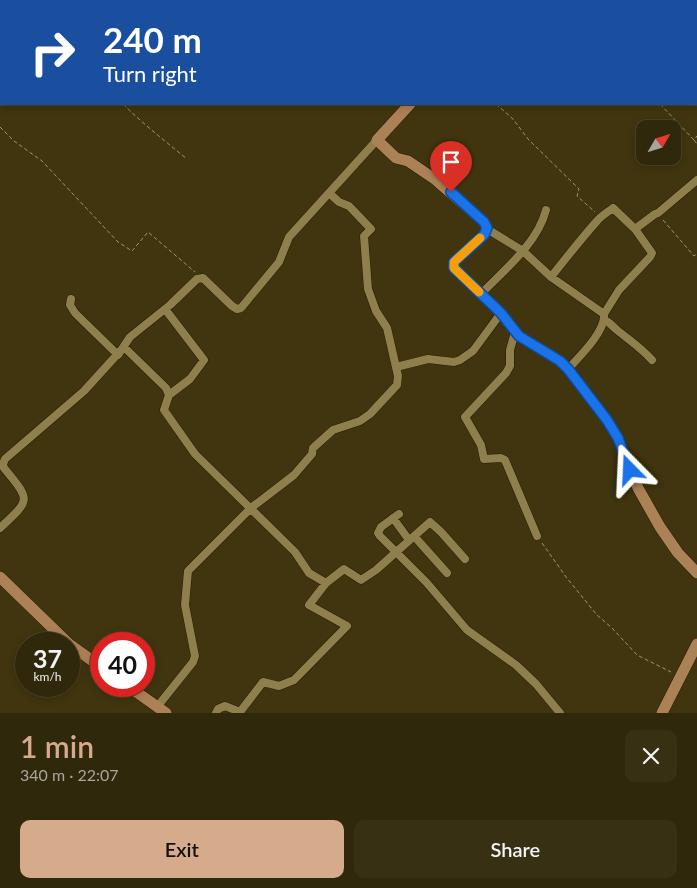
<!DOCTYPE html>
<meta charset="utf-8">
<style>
body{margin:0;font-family:Lato,sans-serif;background:#383013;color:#f1f3f6;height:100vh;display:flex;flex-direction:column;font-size:19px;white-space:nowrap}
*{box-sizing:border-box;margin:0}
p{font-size:16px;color:#a8a69c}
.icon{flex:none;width:28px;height:28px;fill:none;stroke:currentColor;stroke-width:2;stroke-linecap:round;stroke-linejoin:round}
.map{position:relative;height:713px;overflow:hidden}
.panel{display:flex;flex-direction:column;background:#30280a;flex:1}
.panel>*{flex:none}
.top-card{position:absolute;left:0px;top:0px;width:698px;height:105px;box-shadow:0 2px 8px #0003,0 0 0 1px #4b442b;background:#1a4fa0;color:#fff;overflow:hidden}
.needle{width:32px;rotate:51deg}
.buttons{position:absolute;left:636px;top:120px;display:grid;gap:10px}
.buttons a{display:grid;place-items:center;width:45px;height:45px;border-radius:10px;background:#30280a;box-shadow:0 2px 8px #0003,0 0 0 1px #4b442b;font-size:25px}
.speed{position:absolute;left:15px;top:632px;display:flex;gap:10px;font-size:25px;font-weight:700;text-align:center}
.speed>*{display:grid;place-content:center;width:65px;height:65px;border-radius:50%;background:#30280a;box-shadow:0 2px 8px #0003,0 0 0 1px #4b442b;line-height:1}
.speed small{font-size:12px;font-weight:400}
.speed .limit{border:8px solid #d22;background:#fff;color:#111}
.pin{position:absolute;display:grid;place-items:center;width:42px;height:42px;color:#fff;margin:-51px -21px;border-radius:50% 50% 50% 0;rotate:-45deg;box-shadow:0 0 5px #0007}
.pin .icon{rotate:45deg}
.me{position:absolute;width:55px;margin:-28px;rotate:339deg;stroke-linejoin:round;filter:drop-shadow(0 0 4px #0008)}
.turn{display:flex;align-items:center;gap:18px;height:105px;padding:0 20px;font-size:22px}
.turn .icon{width:65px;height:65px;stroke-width:2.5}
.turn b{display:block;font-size:35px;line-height:42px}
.round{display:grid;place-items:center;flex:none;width:52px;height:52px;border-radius:10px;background:#383013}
.headline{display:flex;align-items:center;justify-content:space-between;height:85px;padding:0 20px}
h1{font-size:30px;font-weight:600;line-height:38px;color:#d6ab8b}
.cta{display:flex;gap:10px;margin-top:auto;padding:10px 20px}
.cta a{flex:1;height:58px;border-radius:10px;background:#d6ab8b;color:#111;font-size:20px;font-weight:600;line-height:58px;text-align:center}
.cta a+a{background:#383013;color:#f1f3f6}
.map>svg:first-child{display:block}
</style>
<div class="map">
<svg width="697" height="713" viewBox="0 0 697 713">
<rect width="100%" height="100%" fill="#40350e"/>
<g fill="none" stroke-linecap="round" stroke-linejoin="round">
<defs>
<path id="street" d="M487,229l36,22 28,26
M481,294c24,-25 56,-50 65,-84
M71,299l-1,6 5,8 43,42 12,-18 40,-32 27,-26 6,-1 29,28 5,3 4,-1 38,-46 10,-25 88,-97
M165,309l39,51 -14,19 -21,16
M604,314l-53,-37c15,-19 30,-38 46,-56 4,-5 11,-9 16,-13l22,21 20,-15 3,-1 39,-33
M604,320c6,2 8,6 13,10 12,10 24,18 35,30
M515,332l-5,18v16l-4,7 -41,44 16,28 3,14 17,-1 4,2 32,76
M396,367l32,-8 26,3 6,-2 13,-9 28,-38
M568,369c11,-12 38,-38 36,-55l15,-24 31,-33 2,-4 -17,-24
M399,514l-18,13 -3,6 2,3 47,47 40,47 49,35 20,19 24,29
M393,518l16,22
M0,528c31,-29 31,-27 4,-60l-1,-4 2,-5 79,-68 40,-44 42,41 3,7 -5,15 31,44 100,98 14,21 17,10
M414,536l33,37
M157,707l36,-45 2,-6 -10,-51 3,-34 63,-63 43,-33 18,-21 1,-6 20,-18 27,-9 10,-7 27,-29 1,-9 -11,-48 -11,-17 -8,-22 -4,-53 7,-7 -22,-23 -10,-4 -10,-9
M216,713l2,-4 7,-3 15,6 23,-30 16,4 15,-6 53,-54 -38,-21 17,-22 18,-14 17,11 15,-10 54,-48 11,10 24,27"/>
<path id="secondary" d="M505,1l1,-1
M410,104l-33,36 19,18 12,3 28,19 48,42 3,7 -3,6 -30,27v6l47,45 18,23 41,25 8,8 39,51 11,18 20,50 22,39 18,26 19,20
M0,577l69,67
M69,644l32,23
M128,686l38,27
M662,713l35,-69"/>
</defs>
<use href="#street" stroke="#241d03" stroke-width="9"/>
<use href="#secondary" stroke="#241d03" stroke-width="12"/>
<path stroke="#9d9474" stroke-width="1" stroke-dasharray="4 2.5" stroke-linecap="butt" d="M37,0l2,1
M210,0l2,1
M372,0l1,1
M519,0l2,1
M112,1l1,-1
M123,104c20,20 42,37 64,55
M496,104l17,15 15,20 51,50 -2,7 18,16
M660,104l34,36 3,-4
M0,127l14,14 28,20 76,81 14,9 16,-19 47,40
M694,140l3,4
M663,220l31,36 3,-2
M542,543l24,34 31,38 15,13 25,27 34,17"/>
<use href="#street" stroke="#8e7f4c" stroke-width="8"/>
<use href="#secondary" stroke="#ad8156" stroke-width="11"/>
</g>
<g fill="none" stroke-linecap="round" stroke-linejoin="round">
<defs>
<path id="route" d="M451,192l33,30 3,6 -3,7 -30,27v6l47,45 18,23 41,25 8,8 39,51 11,18 12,32"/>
</defs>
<use href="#route" stroke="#114b97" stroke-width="12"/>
<use href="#route" stroke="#1a73e8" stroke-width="9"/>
<path stroke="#f59e0b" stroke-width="9" d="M479,292l-25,-24v-6l26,-24"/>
</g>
</svg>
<div class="buttons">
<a><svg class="needle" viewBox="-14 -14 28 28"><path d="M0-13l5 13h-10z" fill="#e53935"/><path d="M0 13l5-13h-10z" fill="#a8a69c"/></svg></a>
</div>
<div class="speed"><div>37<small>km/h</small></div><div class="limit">40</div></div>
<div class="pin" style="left:451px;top:192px;background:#d93025"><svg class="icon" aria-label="arrive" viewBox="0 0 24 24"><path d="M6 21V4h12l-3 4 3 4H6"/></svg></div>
<svg class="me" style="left:630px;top:470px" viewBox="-20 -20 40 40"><path d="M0-17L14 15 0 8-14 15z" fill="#1a73e8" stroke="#fff" stroke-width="4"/></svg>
<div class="top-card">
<div class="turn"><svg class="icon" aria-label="right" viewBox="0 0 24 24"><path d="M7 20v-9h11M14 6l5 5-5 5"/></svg><div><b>240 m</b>Turn right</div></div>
</div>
</div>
<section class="panel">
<div class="headline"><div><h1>1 min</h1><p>340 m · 22:07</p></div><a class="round"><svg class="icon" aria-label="close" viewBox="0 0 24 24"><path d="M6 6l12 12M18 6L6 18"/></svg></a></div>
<div class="cta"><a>Exit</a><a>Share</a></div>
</section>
